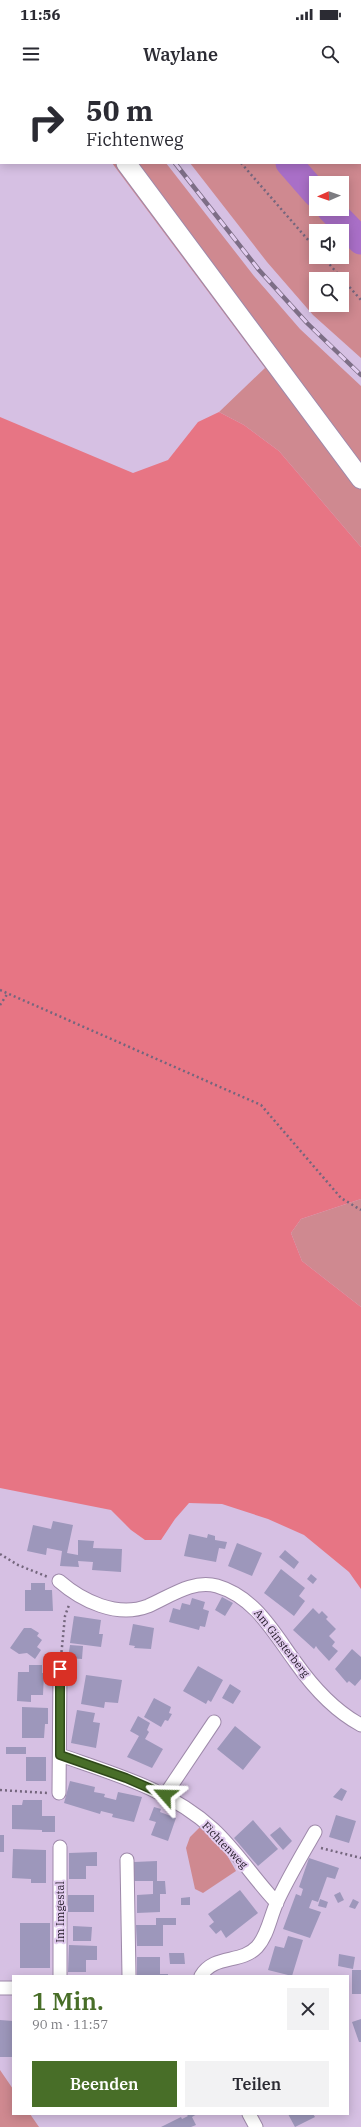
<!DOCTYPE html>
<html lang="de">
<meta charset="utf-8">
<style>
body{margin:0;font-family:"IBM Plex Serif",serif;background:#f2f2f3;color:#2b2b33;height:100vh;display:flex;flex-direction:column;font-size:15px;white-space:nowrap}
*{box-sizing:border-box;margin:0}
p{font-size:13px;color:#7c7c81}
.icon{flex:none;width:22px;height:22px;fill:none;stroke:currentColor;stroke-width:2;stroke-linecap:round;stroke-linejoin:round}
.map{position:relative;flex:1;overflow:hidden}
.sheet{position:absolute;left:12px;top:1895px;width:337px;height:140px;display:flex;flex-direction:column;background:#fff;border-radius:0px;box-shadow:0 2px 10px #0003}
.sheet>*{flex:none}
.top-card{position:absolute;left:0px;top:0px;width:361px;height:84px;box-shadow:0 2px 10px #0003;background:#fff;color:#2b2b33;overflow:hidden}
.needle{width:26px;rotate:268deg}
.fabs{position:absolute;left:309px;top:96px;display:grid;gap:8px}
.fabs a{display:grid;place-items:center;width:40px;height:40px;border-radius:0px;background:#fff;box-shadow:0 2px 10px #0003;font-size:20px}
.pin{position:absolute;display:grid;place-items:center;width:34px;height:34px;color:#fff;margin:-17px;border-radius:8px;box-shadow:0 2px 6px #0006}
.me{position:absolute;width:44px;margin:-22px;rotate:295deg;stroke-linejoin:round;filter:drop-shadow(0 0 3px #0008)}
.turn{display:flex;align-items:center;gap:14px;height:84px;padding:0 20px;font-size:18px}
.turn .icon{width:52px;height:52px;stroke-width:2.5}
.turn b{display:block;font-size:28px;line-height:34px}
.round{display:grid;place-items:center;flex:none;width:42px;height:42px;border-radius:0px;background:#f2f2f3}
.overview{display:flex;align-items:center;justify-content:space-between;height:68px;padding:0 20px}
h1{font-size:24px;font-weight:600;line-height:30px;color:#486e28}
.cta{display:flex;gap:8px;margin-top:auto;padding:8px 20px}
.cta a{flex:1;height:46px;border-radius:0px;background:#486e28;color:#fff;font-size:16px;font-weight:600;line-height:46px;text-align:center}
.cta a+a{background:#f2f2f3;color:#2b2b33}
.status{display:flex;justify-content:space-between;align-items:center;height:28px;padding:0 20px;background:#fff;direction:ltr}
.status svg{height:11px;fill:currentColor}
header{display:flex;justify-content:space-between;align-items:center;height:52px;padding:0 20px;background:#fff;font-size:18px;font-weight:600}
.map>svg:first-child{display:block}
</style>
<div class="status"><b>11:56</b><svg viewBox="0 0 49 12"><path d="M0 12V9h3v3zM5 12V6h3v6zM10 12V3h3v9zM15 12V0h3v12zM26 1h20v11H26zM47 4h2v5h-2z"/></svg></div>
<header><svg class="icon" aria-label="menu" viewBox="0 0 24 24"><path d="M4 6h16M4 12h16M4 18h16"/></svg>Waylane<svg class="icon" aria-label="search" viewBox="0 0 24 24"><circle cx="10" cy="10" r="6"/><path d="M15 15l6 6"/></svg></header>
<div class="map">
<svg width="361" height="2047" viewBox="0 0 361 2047">
<rect width="100%" height="100%" fill="#d6c0e3"/>
<path fill="#cf8990" fill-rule="evenodd" d="M130,0h231v278l-48,-43 -46,-53 -77,-99h170v-82zM316,103h26v26h-26zM316,151h26v26h-26zM316,199h26v26h-26z
M112,83h54l88,113 46,53 61,57v161l-82,-96 -35,-26 -25,-13 46,-44z
M361,1119v108l-59,-46 -11,-28 10,-14z
M200,1747l24,23 12,21 -33,22 -8,-4 -9,-41 4,-11z
M0,1990l13,19v25h17l9,13h-39z"/>
<path fill="#e77584" d="M219,332l25,13 35,26 82,96v652l-60,20 -10,14 11,28 59,46v282l-12,-17 -45,-37 -36,-16 -46,-15 -33,-1 -14,16 -14,21h-16l-14,-10 -20,-20 -111,-22v-1071l133,56 35,-13 30,-38z"/>
<g fill="none" stroke-linecap="round" stroke-linejoin="round">
<path stroke="#a96fc7" stroke-width="27" d="M253,0l1,1
M289,83l27,31
M330,129l31,32"/>
</g>
<path fill="#9d97bb" d="M53,1441l20,4 -6,28 11,2v-15l16,1 -1,7 29,1 -1,23 -29,-2 1,-8 -15,-1 1,6 -19,-1 2,-15 -15,-3 -1,7 -19,-4 6,-26 18,4z
M189,1454l18,4 1,-4 7,2v4l12,2 -2,7 -6,-1 -3,14 -32,-6z
M237,1463l25,10 -10,23 -24,-10z
M285,1470l14,12 -5,7 -15,-12z
M281,1489l24,19 -6,8 6,5 -11,15 -30,-23z
M311,1494l6,5 -4,5 -6,-5z
M31,1503h14v7h7l1,21h-28v-21h6z
M222,1517l11,6 -8,13 -10,-6z
M192,1518l13,4 -2,7 6,2 -4,16 -5,-1 -1,4 -30,-8 4,-14 7,2 2,-7 8,2z
M313,1528l6,6 3,-3 6,6 -2,2 10,10 -7,7 6,6 -3,4 6,5 -9,10 -11,-12 -2,-3 -2,3 -21,-19z
M74,1536l27,4 -2,14h4l-2,13 -31,-4z
M133,1544l21,4 -3,21 -17,-1 1,-2 -6,-1z
M24,1548h7l8,5 -2,3 5,4 -5,7 4,3 -6,9 -8,-6 -8,1 -9,-6z
M70,1565l13,1 -1,13 -14,-1z
M352,1569l9,8v22l-6,7 -6,-5 -2,2 -12,-14z
M29,1585h13v8h2l-1,22h-12v7l-14,-1 1,-29h11z
M198,1586l25,14 -12,22 -3,-2 -2,4 -23,-13z
M86,1595l36,5 -4,23 -13,-1 -1,6 -23,-4z
M230,1604l11,7 -8,13 -11,-6z
M154,1618l17,9 -2,6 3,1 -4,7 -3,-1 -4,7 -17,-10z
M22,1627l26,1v16h-3l-1,14h-22z
M77,1630l18,3 -2,9 7,1 -4,25 -25,-5z
M138,1636l12,7 -3,7 2,2 -4,7 18,10 -11,19 -25,-11 12,-21 -9,-5z
M235,1646l26,21 -18,23 -26,-21z
M6,1667h20v7h-20z
M26,1677h20v24h-20z
M70,1701l25,6 -1,5 11,2 -1,3 12,3 2,-8 24,5 -8,25 -22,-5 1,-3 -12,-3 -1,3 -36,-11z
M341,1708l6,3 -5,10 -9,-4z
M23,1720h19v16h13v16h-13v-2l-30,-1v-24h10z
M154,1727l7,2 -1,3 16,6 -8,23 -17,-6 5,-13 -7,-2z
M336,1735l20,6 -7,22 -20,-6z
M253,1740l25,29 -20,17 -24,-28z
M280,1747l12,14 -9,9 -13,-15z
M0,1755h4v17h-4z
M13,1769l33,1v33h-15v-4l-19,-1z
M97,1772v14h-11v13h-17v-26z
M309,1778l30,10 -4,11 -8,-2 -9,25 -6,-2 -3,8 12,4 -11,26 -27,-9 13,-35 5,2 2,-7 -4,-2z
M157,1781v20h8l1,13h-6v18l-23,1v-18l16,-1v-13h-19v-19z
M240,1810l18,23 -32,25 -5,-8 -5,4 -7,-8 5,-4 -6,-8z
M340,1812l4,8 -6,3 -4,-8z
M68,1815h26v17h-26z
M190,1817v8h-9v-7z
M320,1819l8,3 -2,6 -8,-2z
M353,1819l6,3 -4,7 -6,-2z
M156,1838h20v7h-13v21h-26l-1,-21h20z
M20,1843h30v45h-30z
M73,1846l19,1 -1,14h-18z
M288,1856l15,4 -11,36 -24,-6 7,-24 9,2z
M69,1865l28,1v14h-11v12h-18z
M169,1873h15l1,11h-15z
M339,1874l16,3 -2,12 -15,-3z
M137,1877h23v17h8v2h-31z
M352,1890h9v24h-9z
M361,1939v23h-2l-7,-20z
M0,1940l13,1v36h-13z
M186,2034h11l-5,3 4,8 -5,2h-30l20,-10 1,2 6,-3z
M288,2034h25l2,3 -20,10z"/>
<g fill="none" stroke-linecap="round" stroke-linejoin="round">
<defs>
<path id="street" d="M59,1501c23,20 58,37 89,25 21,-9 45,-27 69,-20 38,11 57,47 79,77 17,24 39,48 65,62
M60,1675c54,19 109,34 153,74 24,22 41,50 64,74
M59,1713l1,-124
M165,1715l49,-73
M60,1767v129
M127,1780l2,116
M201,1896c13,-22 40,-12 56,-29 11,-12 13,-30 20,-45 11,-24 25,-47 38,-70
M0,1908h13
M249,2034l7,13"/>
<path id="secondary" d="M65,0l1,1
M126,83l235,316"/>
</defs>
<use href="#street" stroke="#9e89aa" stroke-width="15"/>
<use href="#secondary" stroke="#9e89aa" stroke-width="21"/>
<path stroke="#74667d" stroke-width="2.5" stroke-dasharray="2 3" stroke-linecap="butt" d="M169,0v1
M241,83l75,86
M323,177l38,43
M0,910l261,115 80,93 20,12
M0,925l8,-12
M0,1474l18,11 30,12
M61,1577l4,-41 4,-11
M0,1710l47,3
M321,1768l40,10"/>
<use href="#street" stroke="#fff" stroke-width="13"/>
<use href="#secondary" stroke="#fff" stroke-width="19"/>
<defs>
<path id="rail" d="M116,0l1,1
M175,83l84,107 48,53 54,52"/>
</defs>
<use href="#rail" stroke="#7d6e86" stroke-width="4.5"/>
<use href="#rail" stroke="#e3cdf0" stroke-width="3" stroke-dasharray="9" stroke-linecap="butt"/>
</g>
<g fill="none" stroke-linecap="round" stroke-linejoin="round">
<defs>
<path id="route" d="M60,1589v86l66,23 39,17"/>
</defs>
<use href="#route" stroke="#2f481a" stroke-width="10"/>
<use href="#route" stroke="#486e28" stroke-width="7"/>
</g>
<g text-anchor="middle" dominant-baseline="central" stroke-width="4" stroke-linejoin="round" paint-order="stroke">
<g font-size="11" fill="#1d1522" stroke="#e3cdf0">
<text transform="translate(282 1563) rotate(52)">Am Ginsterberg</text>
<text transform="translate(225 1765) rotate(46)">Fichtenweg</text>
<text transform="translate(60 1832) rotate(-90)">Im Imgestal</text>
</g>
</g>
</svg>
<div class="fabs">
<a><svg class="needle" viewBox="-14 -14 28 28"><path d="M0-13l5 13h-10z" fill="#e53935"/><path d="M0 13l5-13h-10z" fill="#7c7c81"/></svg></a>
<a><svg class="icon" aria-label="sound" viewBox="0 0 24 24"><path d="M4 9h4l5-4v14l-5-4H4zM17 9q2 3 0 6"/></svg></a>
<a><svg class="icon" aria-label="search" viewBox="0 0 24 24"><circle cx="10" cy="10" r="6"/><path d="M15 15l6 6"/></svg></a>
</div>
<div class="pin" style="left:60px;top:1589px;background:#d93025"><svg class="icon" aria-label="arrive" viewBox="0 0 24 24"><path d="M6 21V4h12l-3 4 3 4H6"/></svg></div>
<svg class="me" style="left:165px;top:1715px" viewBox="-20 -20 40 40"><path d="M0-17L14 15 0 8-14 15z" fill="#486e28" stroke="#fff" stroke-width="4"/></svg>
<div class="top-card">
<div class="turn"><svg class="icon" aria-label="right" viewBox="0 0 24 24"><path d="M7 20v-9h11M14 6l5 5-5 5"/></svg><div><b>50 m</b>Fichtenweg</div></div>
</div>
<section class="sheet">
<div class="overview"><div><h1>1 Min.</h1><p>90 m · 11:57</p></div><a class="round"><svg class="icon" aria-label="close" viewBox="0 0 24 24"><path d="M6 6l12 12M18 6L6 18"/></svg></a></div>
<div class="cta"><a>Beenden</a><a>Teilen</a></div>
</section>
</div>
